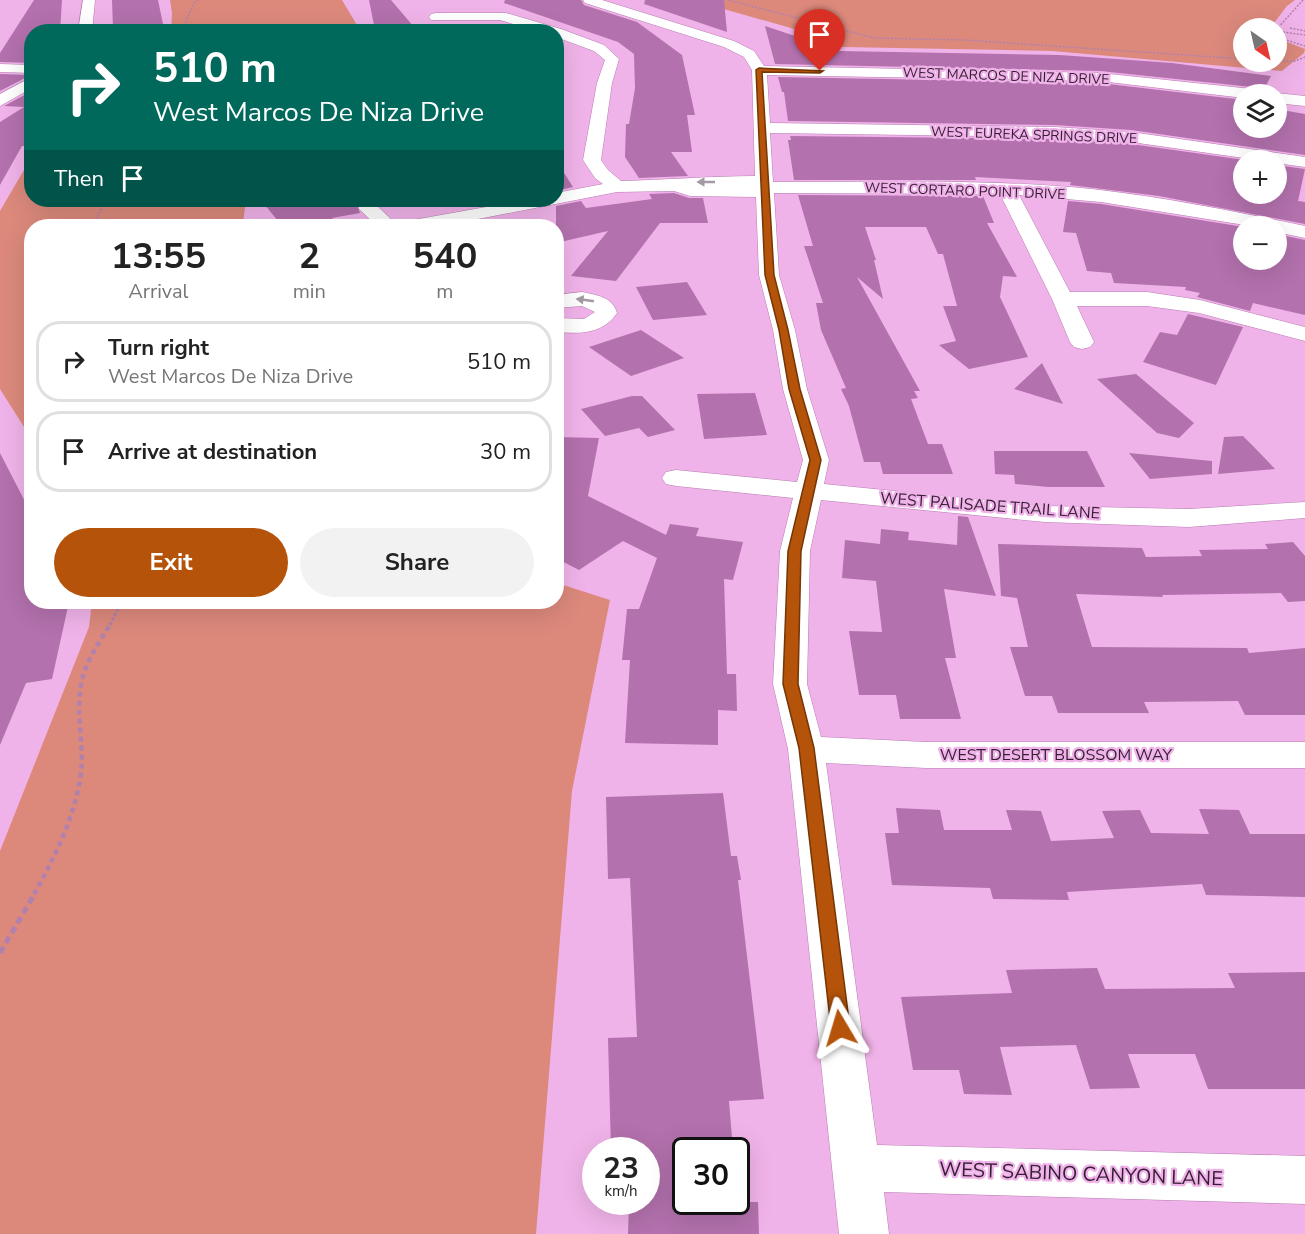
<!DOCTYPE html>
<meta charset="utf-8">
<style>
body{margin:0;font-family:"Nunito Sans",sans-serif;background:#f2f2f2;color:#222;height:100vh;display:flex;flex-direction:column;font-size:22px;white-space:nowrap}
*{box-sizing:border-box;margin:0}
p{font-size:20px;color:#767676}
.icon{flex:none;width:33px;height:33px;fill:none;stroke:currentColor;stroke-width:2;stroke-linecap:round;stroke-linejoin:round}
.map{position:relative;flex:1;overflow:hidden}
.drawer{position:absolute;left:24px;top:219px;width:540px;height:390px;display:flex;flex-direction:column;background:#fff;border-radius:24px;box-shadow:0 6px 24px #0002}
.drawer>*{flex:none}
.banner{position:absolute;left:24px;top:24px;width:540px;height:183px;border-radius:24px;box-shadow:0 6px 24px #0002;background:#00695c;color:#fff;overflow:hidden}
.needle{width:39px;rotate:146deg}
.buttons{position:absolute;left:1233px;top:18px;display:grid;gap:12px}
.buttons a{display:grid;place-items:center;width:54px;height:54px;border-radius:50%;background:#fff;box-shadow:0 6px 24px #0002;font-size:30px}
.speed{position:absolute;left:582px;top:1137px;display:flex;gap:12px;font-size:30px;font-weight:700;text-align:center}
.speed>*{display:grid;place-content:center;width:78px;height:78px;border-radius:50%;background:#fff;box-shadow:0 6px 24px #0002;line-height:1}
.speed small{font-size:15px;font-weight:400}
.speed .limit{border:3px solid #111;border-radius:9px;background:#fff;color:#111}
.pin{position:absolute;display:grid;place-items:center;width:51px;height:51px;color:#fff;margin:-62px -26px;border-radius:50% 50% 50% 0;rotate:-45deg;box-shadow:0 0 6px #0007}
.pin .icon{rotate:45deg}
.me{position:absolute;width:66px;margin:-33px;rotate:353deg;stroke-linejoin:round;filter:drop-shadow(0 0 4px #0008)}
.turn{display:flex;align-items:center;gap:21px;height:126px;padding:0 30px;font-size:27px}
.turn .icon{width:78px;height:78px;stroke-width:2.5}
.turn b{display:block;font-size:42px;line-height:51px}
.then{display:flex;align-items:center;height:57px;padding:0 30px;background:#0003;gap:12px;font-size:22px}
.eta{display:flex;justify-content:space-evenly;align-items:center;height:102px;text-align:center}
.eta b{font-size:36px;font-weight:700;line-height:42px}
.primary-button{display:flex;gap:12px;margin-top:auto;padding:12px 30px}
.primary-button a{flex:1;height:69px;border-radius:36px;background:#b45309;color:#fff;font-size:24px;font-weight:700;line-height:69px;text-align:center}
.primary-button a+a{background:#f2f2f2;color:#222}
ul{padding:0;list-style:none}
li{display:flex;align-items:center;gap:18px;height:81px;margin:0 12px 9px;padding:0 18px;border:3px solid #e0e0e0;border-radius:24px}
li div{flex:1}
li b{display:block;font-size:22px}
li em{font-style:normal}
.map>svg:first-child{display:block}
</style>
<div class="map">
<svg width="1305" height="1234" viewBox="0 0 1305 1234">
<rect width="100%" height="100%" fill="#f0b3e9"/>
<path fill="#dc897c" d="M170,0h172l15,25 -2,7 -184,-1 1,-18z
M692,0h603l-8,6 -17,22h-26v34h32l1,-24 28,11 -1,4 -22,18 -230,-20 -210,-4 -37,-15z
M31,158l1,42h214l-3,23 3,3h-214l-1,212 -31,-49v-178z
M557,583l53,17 -38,191 -36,443h-536v-383l89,-224 3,-25h464z"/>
<path fill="#b371ad" d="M34,0h28l-2,32h-28v31l-32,-1v-9z
M112,0h46l5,24 -5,1 -1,7h-32l1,-4 -13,1z
M369,0h22l23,27 -39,3z
M505,0h76l3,5 53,17 45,33 13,60h-8l5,37h-21l17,24 -49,2 -14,-21 1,-33h3l6,-36 -1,-34 -16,-12 -114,-39z
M645,0h79l3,32 -83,-28z
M765,26l75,25 220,4 112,8 99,13 -9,17 -10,-6 -152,-16 -325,-7z
M0,74l31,1 -31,16z
M778,77l322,6 144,17v28h32v-19l29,5v41l-174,-25 -76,-5 -267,-4 -4,-29h-2z
M32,91v55h-10l-22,39v-63l24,-15 -20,-1z
M790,136l265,3 76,5 114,16h-1v34h32v-29l29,4 -7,32 7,1v22l-146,-28 -89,-11 1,-3 -96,-5 1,3h-182l-6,-40h3z
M556,160l17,27 -17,4z
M674,193l15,5h14l5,25h-48l-44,58 -45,-5 37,-45 -52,12v-37l25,-5 5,7 66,-9 -3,-5z
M798,195l185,1 11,27h-7l30,54 -14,-1 -3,21 28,60 -59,12 -30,-24 17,-4 -13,-35h14l-14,-52h-5l-12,-27h-61l11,33h-2l9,39 -26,-22 63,114h-6l4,7 -7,1 17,45h14l11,30h-70l-3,-12h-16l-15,-56 -8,-17 5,-1 -25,-58 -5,-27h7l-19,-57h9z
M261,200h94l5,13 -28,5 7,8h-57z
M1068,201l33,3 143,23v33h32v-26l29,6v75l-52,-12 -3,8 -53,-14 3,-4 -15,-3 1,-3 -72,-4 -3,-10 -24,-2 -11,-38 -13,-1z
M687,282l20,33 -54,5 -17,-33z
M1188,314l55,13 -27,58 -73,-23 17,-30 17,3z
M641,330l43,28 -53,18 -42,-29z
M1042,363l21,41 -49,-15z
M1136,374l58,49 -15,15 -22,-5 -60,-54z
M755,393l12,42 -63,4 -7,-45z
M632,396h10l33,34 -27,7 -9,-9 -34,8 -24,-27z
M1243,436l11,11 21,22 -57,5 6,-37z
M556,437l43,1 -11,58 78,39 4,-11 29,4 -3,8 47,6 -10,38 -9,-1 3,95h9l1,37 -19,-1v35l-93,-2 5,-83h-8l5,-51h12l18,-51 -34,-17 -44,29 -23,-12z
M994,451h93l18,36h-57l-33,-3 -1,-9 -19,-1z
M0,453l32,62v87h37l-17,77 -26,4 -26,62z
M1129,453l83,8v13l-62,5z
M958,516l10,1 28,79 -52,-7 12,69h-11l16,61h-61l-4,-24h-37l-10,-64 33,1 -6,-51 -34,-3 3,-38 35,4 1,-15 28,3 -1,8 49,5z
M1293,542l12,14v45l-17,1 -7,-9 -119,2 1,2 -87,-3 16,53 155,1 2,5 56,-5v67h-60l-7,-14 -94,1 5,11h-91l-6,-17h-27l-15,-49h18l-11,-49 -16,-2 -3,-52 144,4 4,9 56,-1 -3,-6 69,-1 -3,-5z
M723,793l8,63h6l4,24h-3l26,219 -35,2 4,49h-47v52h72l1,32h-131l1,-32h17v-52h-35l-3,-112 29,-1 -7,-159 -22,1 -2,-82z
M896,808l44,2 4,20h68l-6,-20 35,1 10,30 63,-3 -12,-27 38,-1 11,23 58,1 -10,-25 40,1 11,24h55v63l-99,-2 -4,-11 -135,8 2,8 -76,-1 -3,-11 -98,-3 -7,-52h14z
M1097,968l8,21 130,-1 -7,-15 77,-1v117h-97l-13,-35h-67l12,34 -50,1 -14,-44 -76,2 12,48 -48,-1 -5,-24h-46l-12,-73 111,-4 -6,-23z"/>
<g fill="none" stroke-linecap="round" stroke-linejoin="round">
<defs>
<path id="minor" d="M83,0h12l-3,32h-14z
M583,0h19l132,41 20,10 10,15 336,7 152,16 8,5h-16v4l-144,-17 -333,-6 3,48 285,4 76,5 174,25v10l-29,-4v-3h-18l-127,-18 -76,-5 -285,-4 3,49c99,0 199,-3 298,5 78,7 157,23 234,39v12l-29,-6v-6h-25l-150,-24 -82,-7 51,97h77l53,8 105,27v14l-106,-28 -52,-7h-70l17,36 -4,5 -8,2 -8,-2 -4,-5 -18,-43 -52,-105 -226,-1 5,82 16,55 12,59 22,71 -5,24 221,22 144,3 116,-7v16l-116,9 -144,-5 -224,-22 -11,51 -3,133 14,53 105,5h379v26h-379l-100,-5 51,382 428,11v48l-421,-12 5,42h-50l-51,-485 -15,-65 7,-133 13,-53 -117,-12 -10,-2 -4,-6 4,-6 10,-2 121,12 6,-22 -20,-71 -10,-59 -14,-55 -3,-78 -66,-1 -16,-5 -57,1 -175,34h-39l3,-4 7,-2 113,-20h30v-7l47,-9 -8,-6 -12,-18 14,-77 8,-23 -11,-9 -38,-14v-5h-17l-39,-12h-69l-2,-3 2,-3 5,-1h70l55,16 43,16 15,14 -7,24 -11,77 7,10 13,11c45,-1 89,-5 134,-5l-3,-106 -8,-13 -20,-10 -139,-44z
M0,64l32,1v8l-32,-1z
M32,77v11l-32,18v-12z
M1276,93l29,3v10l-29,-3v-9h-5z
M357,200h18v4l23,22h-21l-18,-17z
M582,292c14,3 31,5 35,21 -14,21 -37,21 -61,19v-14l28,1 11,-7 -13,-6 -26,2v-13z"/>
</defs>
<use href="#minor" stroke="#b77db1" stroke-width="1"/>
<path stroke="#b181ac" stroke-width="1.5" stroke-dasharray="2 1.5" stroke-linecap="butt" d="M728,0l146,38 91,2 279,19
M1290,28l15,3
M1276,30l27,-30
M1276,31l29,4
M181,32l13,-29 4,-3
M1276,32l7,7 22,7
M1276,61h19l10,-4"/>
<path stroke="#b181ac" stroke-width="2" stroke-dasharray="2 1.5" stroke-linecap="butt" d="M93,226l11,-23 -4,-3"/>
<path stroke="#b181ac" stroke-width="3" stroke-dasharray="3 2" stroke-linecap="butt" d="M110,625l11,-23"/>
<path stroke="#b181ac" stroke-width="4.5" stroke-dasharray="5 4" stroke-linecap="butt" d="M34,894c20,-35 39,-74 46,-114 6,-33 -6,-67 2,-100 5,-21 18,-39 29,-57"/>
<path stroke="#b181ac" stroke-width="5" stroke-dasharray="7 4.5" stroke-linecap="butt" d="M0,953l35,-60"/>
<use href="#minor" fill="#fff" fill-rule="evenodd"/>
</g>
<defs><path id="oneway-solid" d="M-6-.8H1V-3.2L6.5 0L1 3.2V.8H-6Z" transform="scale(1.5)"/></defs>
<g fill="#a49aa3">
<use href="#oneway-solid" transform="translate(706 182) rotate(180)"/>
<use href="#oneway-solid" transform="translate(585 300) rotate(-172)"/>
</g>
<path fill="#b45309" stroke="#753606" stroke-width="1.5" d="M759,68l64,3 -3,2 -58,-1 12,203 14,55 12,59 21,71 -20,91 -3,133 16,64 36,280 -3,6 -7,3 -6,-3 -3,-6 -32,-280 -16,-64 5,-133 22,-91 -21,-71 -10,-59 -14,-55 -9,-205z"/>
<g text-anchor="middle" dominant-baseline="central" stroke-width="4.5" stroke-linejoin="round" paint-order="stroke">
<g font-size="14" fill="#351e33" stroke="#f0b3e9">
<text transform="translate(1006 76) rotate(2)">WEST MARCOS DE NIZA DRIVE</text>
<text transform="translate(1034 135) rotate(2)">WEST EUREKA SPRINGS DRIVE</text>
<text transform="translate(965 191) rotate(2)">WEST CORTARO POINT DRIVE</text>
</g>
<g font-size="16" fill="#351e33" stroke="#f0b3e9">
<text transform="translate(990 506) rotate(4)">WEST PALISADE TRAIL LANE</text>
<text x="1056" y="755">WEST DESERT BLOSSOM WAY</text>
</g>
<g font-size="20" fill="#351e33" stroke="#f0b3e9">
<text transform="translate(1081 1174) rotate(2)">WEST SABINO CANYON LANE</text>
</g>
</g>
</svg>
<div class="buttons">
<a><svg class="needle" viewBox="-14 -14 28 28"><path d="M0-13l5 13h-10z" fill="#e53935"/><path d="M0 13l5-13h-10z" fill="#767676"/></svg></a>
<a><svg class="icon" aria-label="layers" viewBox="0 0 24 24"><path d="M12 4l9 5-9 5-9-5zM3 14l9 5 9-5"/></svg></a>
<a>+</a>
<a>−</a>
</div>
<div class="speed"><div>23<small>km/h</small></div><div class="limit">30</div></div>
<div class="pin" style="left:820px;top:71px;background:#d93025"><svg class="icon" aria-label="arrive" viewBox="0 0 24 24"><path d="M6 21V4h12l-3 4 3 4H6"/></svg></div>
<svg class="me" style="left:840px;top:1028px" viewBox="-20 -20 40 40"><path d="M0-17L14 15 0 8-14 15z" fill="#b45309" stroke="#fff" stroke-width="4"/></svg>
<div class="banner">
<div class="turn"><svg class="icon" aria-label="right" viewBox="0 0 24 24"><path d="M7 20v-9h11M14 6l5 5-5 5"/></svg><div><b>510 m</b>West Marcos De Niza Drive</div></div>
<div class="then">Then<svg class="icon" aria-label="arrive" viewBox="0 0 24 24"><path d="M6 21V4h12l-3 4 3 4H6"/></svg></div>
</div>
<section class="drawer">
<div class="eta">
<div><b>13:55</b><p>Arrival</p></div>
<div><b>2</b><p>min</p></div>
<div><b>540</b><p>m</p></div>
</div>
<ul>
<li><svg class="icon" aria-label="right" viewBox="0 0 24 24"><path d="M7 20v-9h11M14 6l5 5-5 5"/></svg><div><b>Turn right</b><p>West Marcos De Niza Drive</p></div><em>510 m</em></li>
<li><svg class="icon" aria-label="arrive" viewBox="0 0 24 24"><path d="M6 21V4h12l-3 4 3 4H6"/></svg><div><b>Arrive at destination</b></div><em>30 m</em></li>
</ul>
<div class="primary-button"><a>Exit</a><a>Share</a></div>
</section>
</div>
